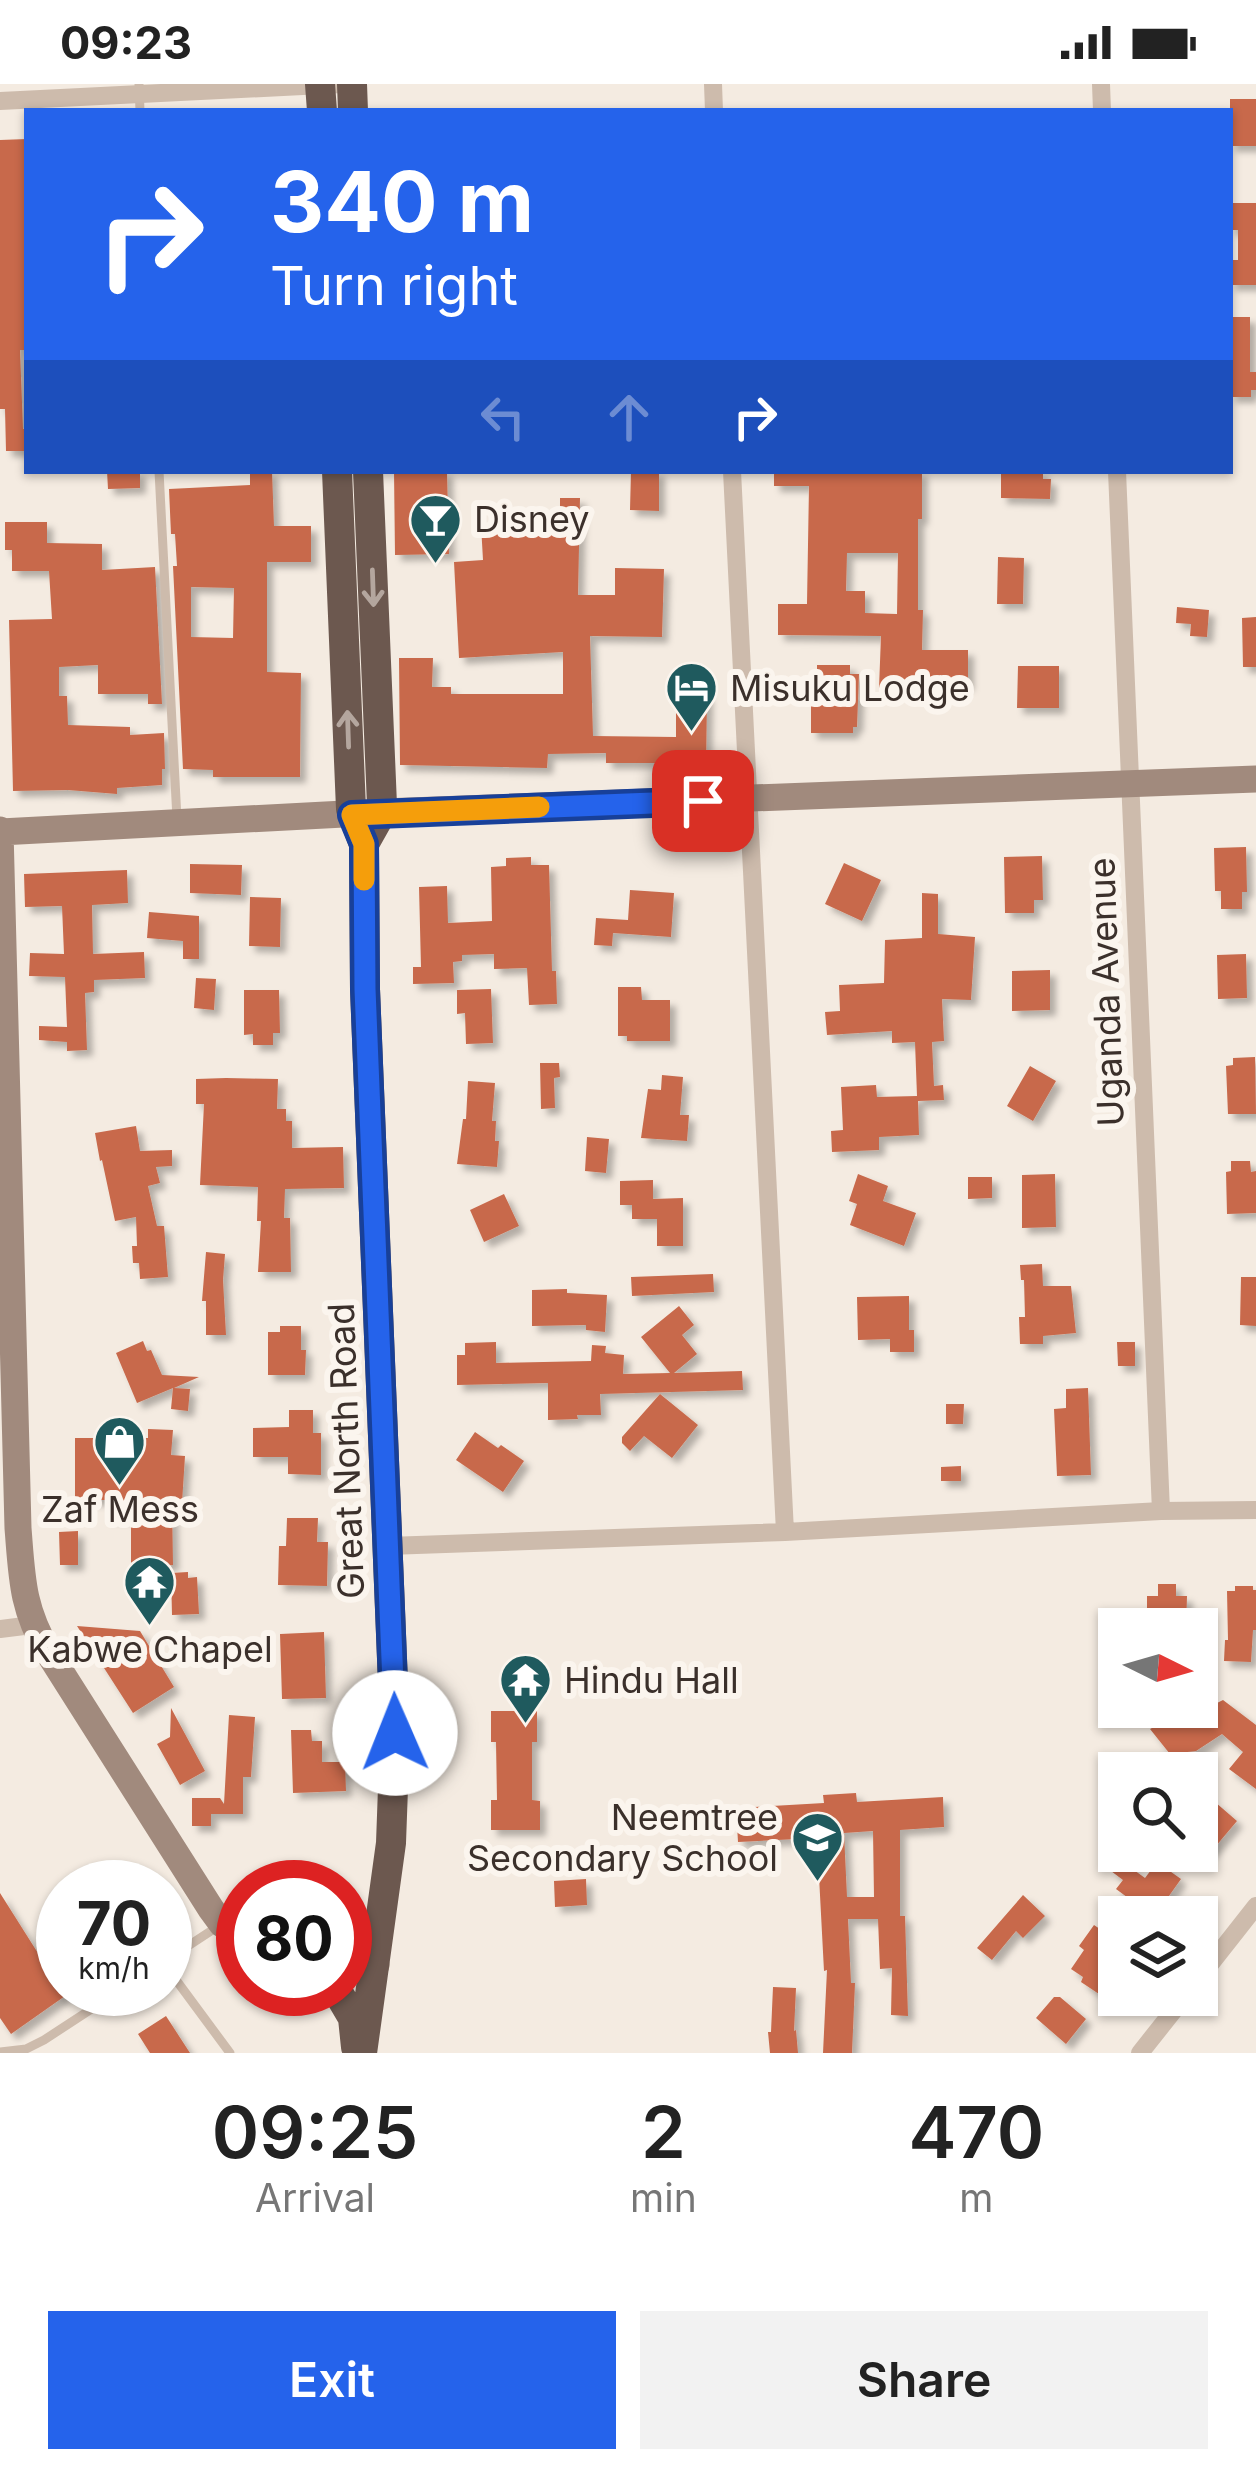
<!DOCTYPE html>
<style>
body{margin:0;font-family:Inter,sans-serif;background:#f2f2f2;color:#222;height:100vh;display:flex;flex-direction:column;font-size:45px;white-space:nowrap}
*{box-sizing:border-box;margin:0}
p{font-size:39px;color:#767676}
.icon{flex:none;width:66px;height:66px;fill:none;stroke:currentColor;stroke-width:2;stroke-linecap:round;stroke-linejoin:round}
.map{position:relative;height:1969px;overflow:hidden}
.details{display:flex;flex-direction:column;background:#fff;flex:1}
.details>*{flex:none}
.banner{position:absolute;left:24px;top:24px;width:1209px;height:366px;border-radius:0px;box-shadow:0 3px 9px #0004;background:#2563eb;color:#fff;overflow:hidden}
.needle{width:78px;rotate:95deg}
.controls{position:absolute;left:1098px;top:1524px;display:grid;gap:24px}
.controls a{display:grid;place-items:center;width:120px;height:120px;border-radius:0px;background:#fff;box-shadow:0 3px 9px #0004;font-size:60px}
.speed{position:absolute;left:36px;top:1776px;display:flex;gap:24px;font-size:60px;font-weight:700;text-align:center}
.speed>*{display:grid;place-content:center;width:156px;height:156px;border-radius:50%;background:#fff;box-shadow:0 3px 9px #0004;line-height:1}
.speed small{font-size:30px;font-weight:400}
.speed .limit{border:18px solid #d22;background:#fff;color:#111}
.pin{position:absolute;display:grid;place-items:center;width:102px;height:102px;color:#fff;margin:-51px;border-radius:24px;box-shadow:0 6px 18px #0006}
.me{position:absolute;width:132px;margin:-66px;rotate:359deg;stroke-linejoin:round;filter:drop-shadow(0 0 9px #0008)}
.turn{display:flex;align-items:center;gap:42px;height:252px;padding:0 48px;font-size:54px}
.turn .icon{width:156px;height:156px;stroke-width:2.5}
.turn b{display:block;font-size:84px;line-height:102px}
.lanes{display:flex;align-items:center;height:114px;padding:0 48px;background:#0003;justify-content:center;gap:60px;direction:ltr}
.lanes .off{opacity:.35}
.eta{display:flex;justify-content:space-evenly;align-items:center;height:204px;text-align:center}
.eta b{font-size:72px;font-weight:600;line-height:84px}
.action{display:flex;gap:24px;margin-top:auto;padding:24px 48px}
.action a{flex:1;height:138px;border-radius:0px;background:#2563eb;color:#fff;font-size:48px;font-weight:600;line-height:138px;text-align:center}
.action a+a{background:#f2f2f2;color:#222}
.status{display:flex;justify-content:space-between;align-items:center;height:84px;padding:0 60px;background:#fff;direction:ltr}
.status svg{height:33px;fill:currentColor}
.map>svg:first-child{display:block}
</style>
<div class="status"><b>09:23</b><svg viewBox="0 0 49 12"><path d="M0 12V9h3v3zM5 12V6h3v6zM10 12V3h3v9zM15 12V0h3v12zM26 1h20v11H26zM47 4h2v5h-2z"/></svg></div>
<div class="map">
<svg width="1256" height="1969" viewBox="0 0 1256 1969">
<defs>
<filter id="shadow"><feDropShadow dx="6" dy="6" stdDeviation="3" flood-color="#0004"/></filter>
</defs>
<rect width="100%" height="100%" fill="#f4ebe1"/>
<path fill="#c8694b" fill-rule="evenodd" filter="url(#shadow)" d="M1230,15h26v47h-26z
M27,55v211h-7l3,79 4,-1v23h-21l-1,-42h-5v-269z
M1230,119h26v82h-26v-25h8v-30h-8z
M1230,233h20v55h6v18h-5v7h-21z
M107,387h33v17l-32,1z
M250,387h22l2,55h37v36h-44v110l34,1 -1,104h-87v-7l-30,-1 -10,-203h4l-2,-32h-4l-2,-45 81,-4zM191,503l43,1 -1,50 -42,-1z
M394,387h53l2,83 -54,1z
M631,387h28v40l-29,-1z
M774,387h148v48h-4v91h5l-1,40h46v35l-71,-1 -1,5 -17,-1 2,-52 -103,-1v-31h29l2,-118h-35zM847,469h51l-1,61 -32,-1v-22h-19z
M1001,387h42v8h8l-1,20 -49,-1z
M560,414h20l-2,97h37v-27l49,1 -2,68 -72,-1 3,100 83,1v-43h31l-1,80 -31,-1v-10h-69v-10l-58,1 -1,14 -147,-3 -1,-107h34l-1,29h19v7h112v-42l-104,6 -5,-96 29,-2 -2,-35 79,-4z
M5,438h42v21l55,1v26l53,-3 7,137h-14v-10h-50v-29l-39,2v29h8l1,29 62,2v8l34,-2 1,36h-3v16l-45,3v6l-49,-4 -55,1 -4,-171 43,-1 -3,-48h-37v-21h-7z
M998,473l26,1 -1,46h-26z
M1177,523l32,3 -2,27 -17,-1 1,-12 -15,-1z
M1256,533v50h-13l-1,-49z
M817,581h33v9h9l-2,53h-4v6h-42v-61h6z
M1018,582h41v42h-42z
M1246,763l1,45h-5v17h-21v-18h-6l-1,-43z
M1042,772l1,44h-9v13h-29l-1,-56z
M531,773v8h18l3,106h4l1,33 -28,1 -2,-37 -33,1v-15l-32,1v6l-9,1 1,21 -41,1v-17h8l-2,-80 28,-1 1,37 44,-2 -1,-54 15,-1v-8z
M844,779l37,17 -19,41 -37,-17z
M190,780l52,1 -1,30 -51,-2z
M127,786l1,33 -36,2 1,49 51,-2 1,26 -51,2v12l-9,1 2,57 -20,1v-9l-28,-2v-14l28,1 -2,-50 -36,-1 1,-23 34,1 -2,-48 -37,1 -1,-33z
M630,806l44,3 -3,44 -58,-4 -1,13 -18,-1 2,-27 32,2z
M922,809l16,1v40l37,3 -4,63 -29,-1 2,42 -12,1 2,44 9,-1 1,15 -26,1 1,34 -40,2v13l-47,2 -1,-21 12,-1 -2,-43 35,-2 1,12 40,-1 -2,-54 -23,1v-12l-65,4 -2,-23 15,-1 -1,-26 45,-2 1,-43 37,-2z
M250,813l31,1 -1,49 -31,-1z
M149,828l50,4v43h-16v-18l-36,-3z
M1246,870l1,44 -29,1 -1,-44z
M1050,886v40l-38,1v-40z
M196,894l20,1 -2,31 -20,-2z
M618,903h23l1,13h28v41h-43v-5h-9z
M491,905l2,54 -27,1 -1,-31 -8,1v-24z
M244,906h35l1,43h-7v12h-20v-11l-9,1z
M1255,973l1,57h-28l-2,-48 7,-1v-7z
M540,979h19l1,14 -6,1 1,30 -14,1z
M1030,982l26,15 -23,40 -26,-15z
M662,991l21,2 -3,38h9l-2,26 -46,-3 7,-49 13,1z
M226,994l52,1 -1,30h9v12h6v27l51,-1 1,41 -59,1 -1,29h6l1,54h-33l3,-51h-4l1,-34 -58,-2 4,-81h-8v-25z
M468,997l27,2 -3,38h4l-1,20h4l-2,26 -40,-3 6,-45h3z
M136,1042l4,25 32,-1v16l-16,1 4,16 -12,3 9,40h7l4,51 -28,2 -1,-16h-6l-1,-17h5l-1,-29 -21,4 -13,-61 -2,1 -5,-28z
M587,1053l22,2 -3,34 -21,-2z
M1231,1077h19l1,11 5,-1v42l-29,1 -1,-42 5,-1z
M858,1090l30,12 -5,15 33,12 -12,33 -54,-21 7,-21 -8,-3z
M1055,1090l1,53 -34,1v-53z
M968,1093h24v21l-24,1z
M653,1096v19l30,-1v48h-26v-27h-25v-14h-12v-24z
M504,1110l15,32 -35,16 -14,-32z
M206,1168l19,2 -2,26 3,55h-20v-34h-4z
M1042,1180l1,22h28l5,47 -33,3v8h-23l-1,-27h6l-1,-37h-3l-1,-15z
M713,1190l1,18 -82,4 -1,-19z
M1241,1193h15v49l-16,-1z
M567,1205v4l40,2 -2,37 -19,-2v-5l-54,1v-36z
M909,1212v34h5v22h-24v-13l-32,1 -1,-43z
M679,1222l15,19 -12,10 15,19 -23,19 68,-2 1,19 -143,4 1,21h-24l1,4 -30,1v-37l-91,2v-30h8v-12l31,-1v21l95,-2 1,-16 14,1 -1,7 19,2 -1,19 47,-1 -29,-36z
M280,1242h21v24h5l-1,25h-37v-43h12z
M143,1257l4,10 4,-1 11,25 37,2 -25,11 16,1 -2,22 -17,-2 2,-21 -36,15 -21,-50z
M1117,1258h18v24h-17z
M1088,1304l3,87 -34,1 -3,-67 12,-1v-19z
M660,1310l38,31 -26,33 -28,-22 -14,15 -8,-8v-6z
M946,1320h18l-1,20h-17z
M289,1326h24v23h8v42l-33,-1v-17h-35v-29l36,-1z
M148,1345l25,1 -2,25 14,1 -3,47 -10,-1 1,63 -42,1v-49h-26l1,-17h-31v-62h73z
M475,1348l23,16 3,-3 23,16 -21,31 -47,-32z
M961,1382v15h-20v-14z
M287,1434h31l-1,24h11l-1,44 -49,-1 1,-39h7z
M78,1447v34h-18l-1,-33z
M188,1488v6l9,-1 2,37 -27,1 -1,-42z
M1158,1500h18v12h11l-1,33h-39v-33h11z
M1235,1502h18v4h3v40h-3l-2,32 -27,-1 1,-21h3l-1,-49h8z
M77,1542l63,5 34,56 -41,26z
M324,1548l2,66 -44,1 -2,-65z
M1223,1616l33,25v64l-27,-20 14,-17 -21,-18 -26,17 -26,3 -20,-25 29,-15 -4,-7 30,2z
M171,1624l34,63 -25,14 -23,-41 13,-7z
M491,1627h46v31h-5v58l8,1v29h-49v-30h6l-1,-58h-5z
M229,1631l26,2 -4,60h-8v37h-32v12h-19v-28h28l4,6z
M291,1646h20l1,11h10v21h23l1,29 -53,2z
M856,1709l1,9 86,-5 1,30 -44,3v86h5l3,100 -17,-1 1,-47 -12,1 -2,-50h-30l3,64h4l-3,70h-29l4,-83 -3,1 -7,-133 -79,4 -2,-34 88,-5 -1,-8zM873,1747l1,66h-27l-3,-64z
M1215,1718l22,19 -27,32 -13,-11v-19z
M1120,1776l25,18 12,-16 24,17 -27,38 -38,-28 7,-9 -12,-9z
M586,1795l1,26 -32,2 -1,-26z
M0,1809l65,103 -54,38 -11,-16z
M1023,1811l22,21 -22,22 -7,-7 -24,29 -15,-12z
M1094,1841l25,17v43l-9,-6 -11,15 -18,-12 2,-5 -12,-8 13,-19 -5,-4z
M773,1903l23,1 -2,43 2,-1 2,23h-28l-2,-21h3z
M1054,1913h6l26,22 -20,25 -30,-26z
M166,1932l24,37h-40l-12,-19z"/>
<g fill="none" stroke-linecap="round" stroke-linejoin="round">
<path stroke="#cdbbac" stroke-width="9" d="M139,0l1,27
M159,387l18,348
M165,1877l52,-34
M165,1881l65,88
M0,1968l26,-3 18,-9 78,-51"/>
<path stroke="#cdbbac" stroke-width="18" d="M713,0l1,27
M1101,0l1,27
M0,17l342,-17
M732,387l53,1061
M1117,387l44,1040
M388,1462l397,-14 376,-21 95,-1
M0,1545l32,-4
M1197,1897l59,-75
M1140,1969l46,-58"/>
<path stroke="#a18a7d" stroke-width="27" d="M0,746l18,698c4,50 4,80 30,124l163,257 11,15 21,11
M0,748l382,-20 874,-33
M345,1873l31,8"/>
<path stroke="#6c584f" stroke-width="30" d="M320,0l2,27
M352,0l1,27
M337,387l14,338 13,35 1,145 30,744 -4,110 -29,210
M364,760l18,-32v-7l-14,-334
M336,1905l17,29 3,29"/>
</g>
<defs><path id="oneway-shaft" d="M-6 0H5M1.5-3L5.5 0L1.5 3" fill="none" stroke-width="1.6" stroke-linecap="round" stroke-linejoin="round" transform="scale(3)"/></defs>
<g stroke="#b4a69e">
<use href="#oneway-shaft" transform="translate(373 504) rotate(88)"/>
<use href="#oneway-shaft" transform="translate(348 645) rotate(-92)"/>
</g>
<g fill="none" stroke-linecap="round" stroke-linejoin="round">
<defs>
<path id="route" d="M395,1649l-30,-744 -1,-145 -12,-29 351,-14"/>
</defs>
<use href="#route" stroke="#184099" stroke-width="30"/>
<use href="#route" stroke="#2563eb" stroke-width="21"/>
<path stroke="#f59e0b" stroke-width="21" d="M364,796v-36l-12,-29 187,-8"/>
</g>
<defs>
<symbol id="bar-pin" viewBox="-11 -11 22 30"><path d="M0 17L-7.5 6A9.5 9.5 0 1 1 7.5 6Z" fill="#1f5a5e" stroke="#fbf5ee"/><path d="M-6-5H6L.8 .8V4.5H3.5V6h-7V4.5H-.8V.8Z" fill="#fff"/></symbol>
<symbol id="hotel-pin" viewBox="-11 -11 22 30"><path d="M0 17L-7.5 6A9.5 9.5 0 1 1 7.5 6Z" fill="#1f5a5e" stroke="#fbf5ee"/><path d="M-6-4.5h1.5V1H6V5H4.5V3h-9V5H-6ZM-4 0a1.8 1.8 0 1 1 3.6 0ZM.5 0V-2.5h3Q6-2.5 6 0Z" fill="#fff"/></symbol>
<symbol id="shop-pin" viewBox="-11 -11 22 30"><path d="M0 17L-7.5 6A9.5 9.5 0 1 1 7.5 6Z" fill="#1f5a5e" stroke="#fbf5ee"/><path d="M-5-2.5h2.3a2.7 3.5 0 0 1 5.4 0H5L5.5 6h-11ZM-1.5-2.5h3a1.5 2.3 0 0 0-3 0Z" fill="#fff"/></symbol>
<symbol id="temple-pin" viewBox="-11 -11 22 30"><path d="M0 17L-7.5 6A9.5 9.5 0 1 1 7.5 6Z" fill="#1f5a5e" stroke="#fbf5ee"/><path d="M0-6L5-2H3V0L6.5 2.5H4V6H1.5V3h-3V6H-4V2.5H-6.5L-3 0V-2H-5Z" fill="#fff"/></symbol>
<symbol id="school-pin" viewBox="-11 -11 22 30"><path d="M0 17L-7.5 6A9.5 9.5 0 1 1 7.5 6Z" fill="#1f5a5e" stroke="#fbf5ee"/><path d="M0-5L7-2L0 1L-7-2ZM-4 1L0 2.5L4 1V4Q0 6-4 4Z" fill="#fff"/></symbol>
</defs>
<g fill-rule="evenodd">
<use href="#bar-pin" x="406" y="406" width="59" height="81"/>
<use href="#hotel-pin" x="662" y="574" width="59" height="81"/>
<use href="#shop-pin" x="90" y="1328" width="59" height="81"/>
<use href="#temple-pin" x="120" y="1468" width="59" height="81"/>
<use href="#temple-pin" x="496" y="1566" width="59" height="81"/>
<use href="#school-pin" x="788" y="1724" width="59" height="81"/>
</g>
<g text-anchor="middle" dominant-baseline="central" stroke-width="12" stroke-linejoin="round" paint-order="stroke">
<g font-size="36" fill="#3b302b" stroke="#fbf5ee" text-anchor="start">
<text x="474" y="435">Disney</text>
<text x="730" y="604">Misuku Lodge</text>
<text x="120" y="1425" text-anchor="middle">Zaf Mess</text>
<text x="150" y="1565" text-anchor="middle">Kabwe Chapel</text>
<text x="564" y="1596">Hindu Hall</text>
<text x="778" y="1733" text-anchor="end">Neemtree<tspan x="778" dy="41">Secondary School</tspan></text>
</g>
<g font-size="36" fill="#3b302b" stroke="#fbf5ee">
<text transform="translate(1106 908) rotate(-92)">Uganda Avenue</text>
<text transform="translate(346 1367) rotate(-92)">Great North Road</text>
</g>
</g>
</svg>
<div class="controls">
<a><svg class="needle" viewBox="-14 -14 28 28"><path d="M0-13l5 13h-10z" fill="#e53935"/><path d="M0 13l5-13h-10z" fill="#767676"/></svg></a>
<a><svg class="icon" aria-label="search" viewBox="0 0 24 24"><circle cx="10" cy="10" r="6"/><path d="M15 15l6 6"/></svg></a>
<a><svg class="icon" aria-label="layers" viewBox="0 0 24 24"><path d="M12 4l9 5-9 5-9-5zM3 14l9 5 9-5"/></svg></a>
</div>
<div class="speed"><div>70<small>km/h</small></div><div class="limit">80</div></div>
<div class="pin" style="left:703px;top:717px;background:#d93025"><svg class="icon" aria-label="arrive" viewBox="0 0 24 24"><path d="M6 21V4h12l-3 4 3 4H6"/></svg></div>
<svg class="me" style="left:395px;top:1649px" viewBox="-20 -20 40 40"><circle r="19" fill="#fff"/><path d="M0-13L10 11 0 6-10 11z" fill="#2563eb"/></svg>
<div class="banner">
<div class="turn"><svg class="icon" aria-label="right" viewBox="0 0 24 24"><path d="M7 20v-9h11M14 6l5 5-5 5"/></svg><div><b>340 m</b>Turn right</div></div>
<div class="lanes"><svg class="icon off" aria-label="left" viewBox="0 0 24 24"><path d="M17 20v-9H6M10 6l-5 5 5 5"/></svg><svg class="icon off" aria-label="ahead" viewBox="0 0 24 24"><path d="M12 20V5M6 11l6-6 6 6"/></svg><svg class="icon" aria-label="right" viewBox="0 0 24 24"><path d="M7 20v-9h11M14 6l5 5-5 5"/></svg></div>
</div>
</div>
<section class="details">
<div class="eta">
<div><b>09:25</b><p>Arrival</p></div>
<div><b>2</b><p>min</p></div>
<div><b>470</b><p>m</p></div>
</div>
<div class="action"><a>Exit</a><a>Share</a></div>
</section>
